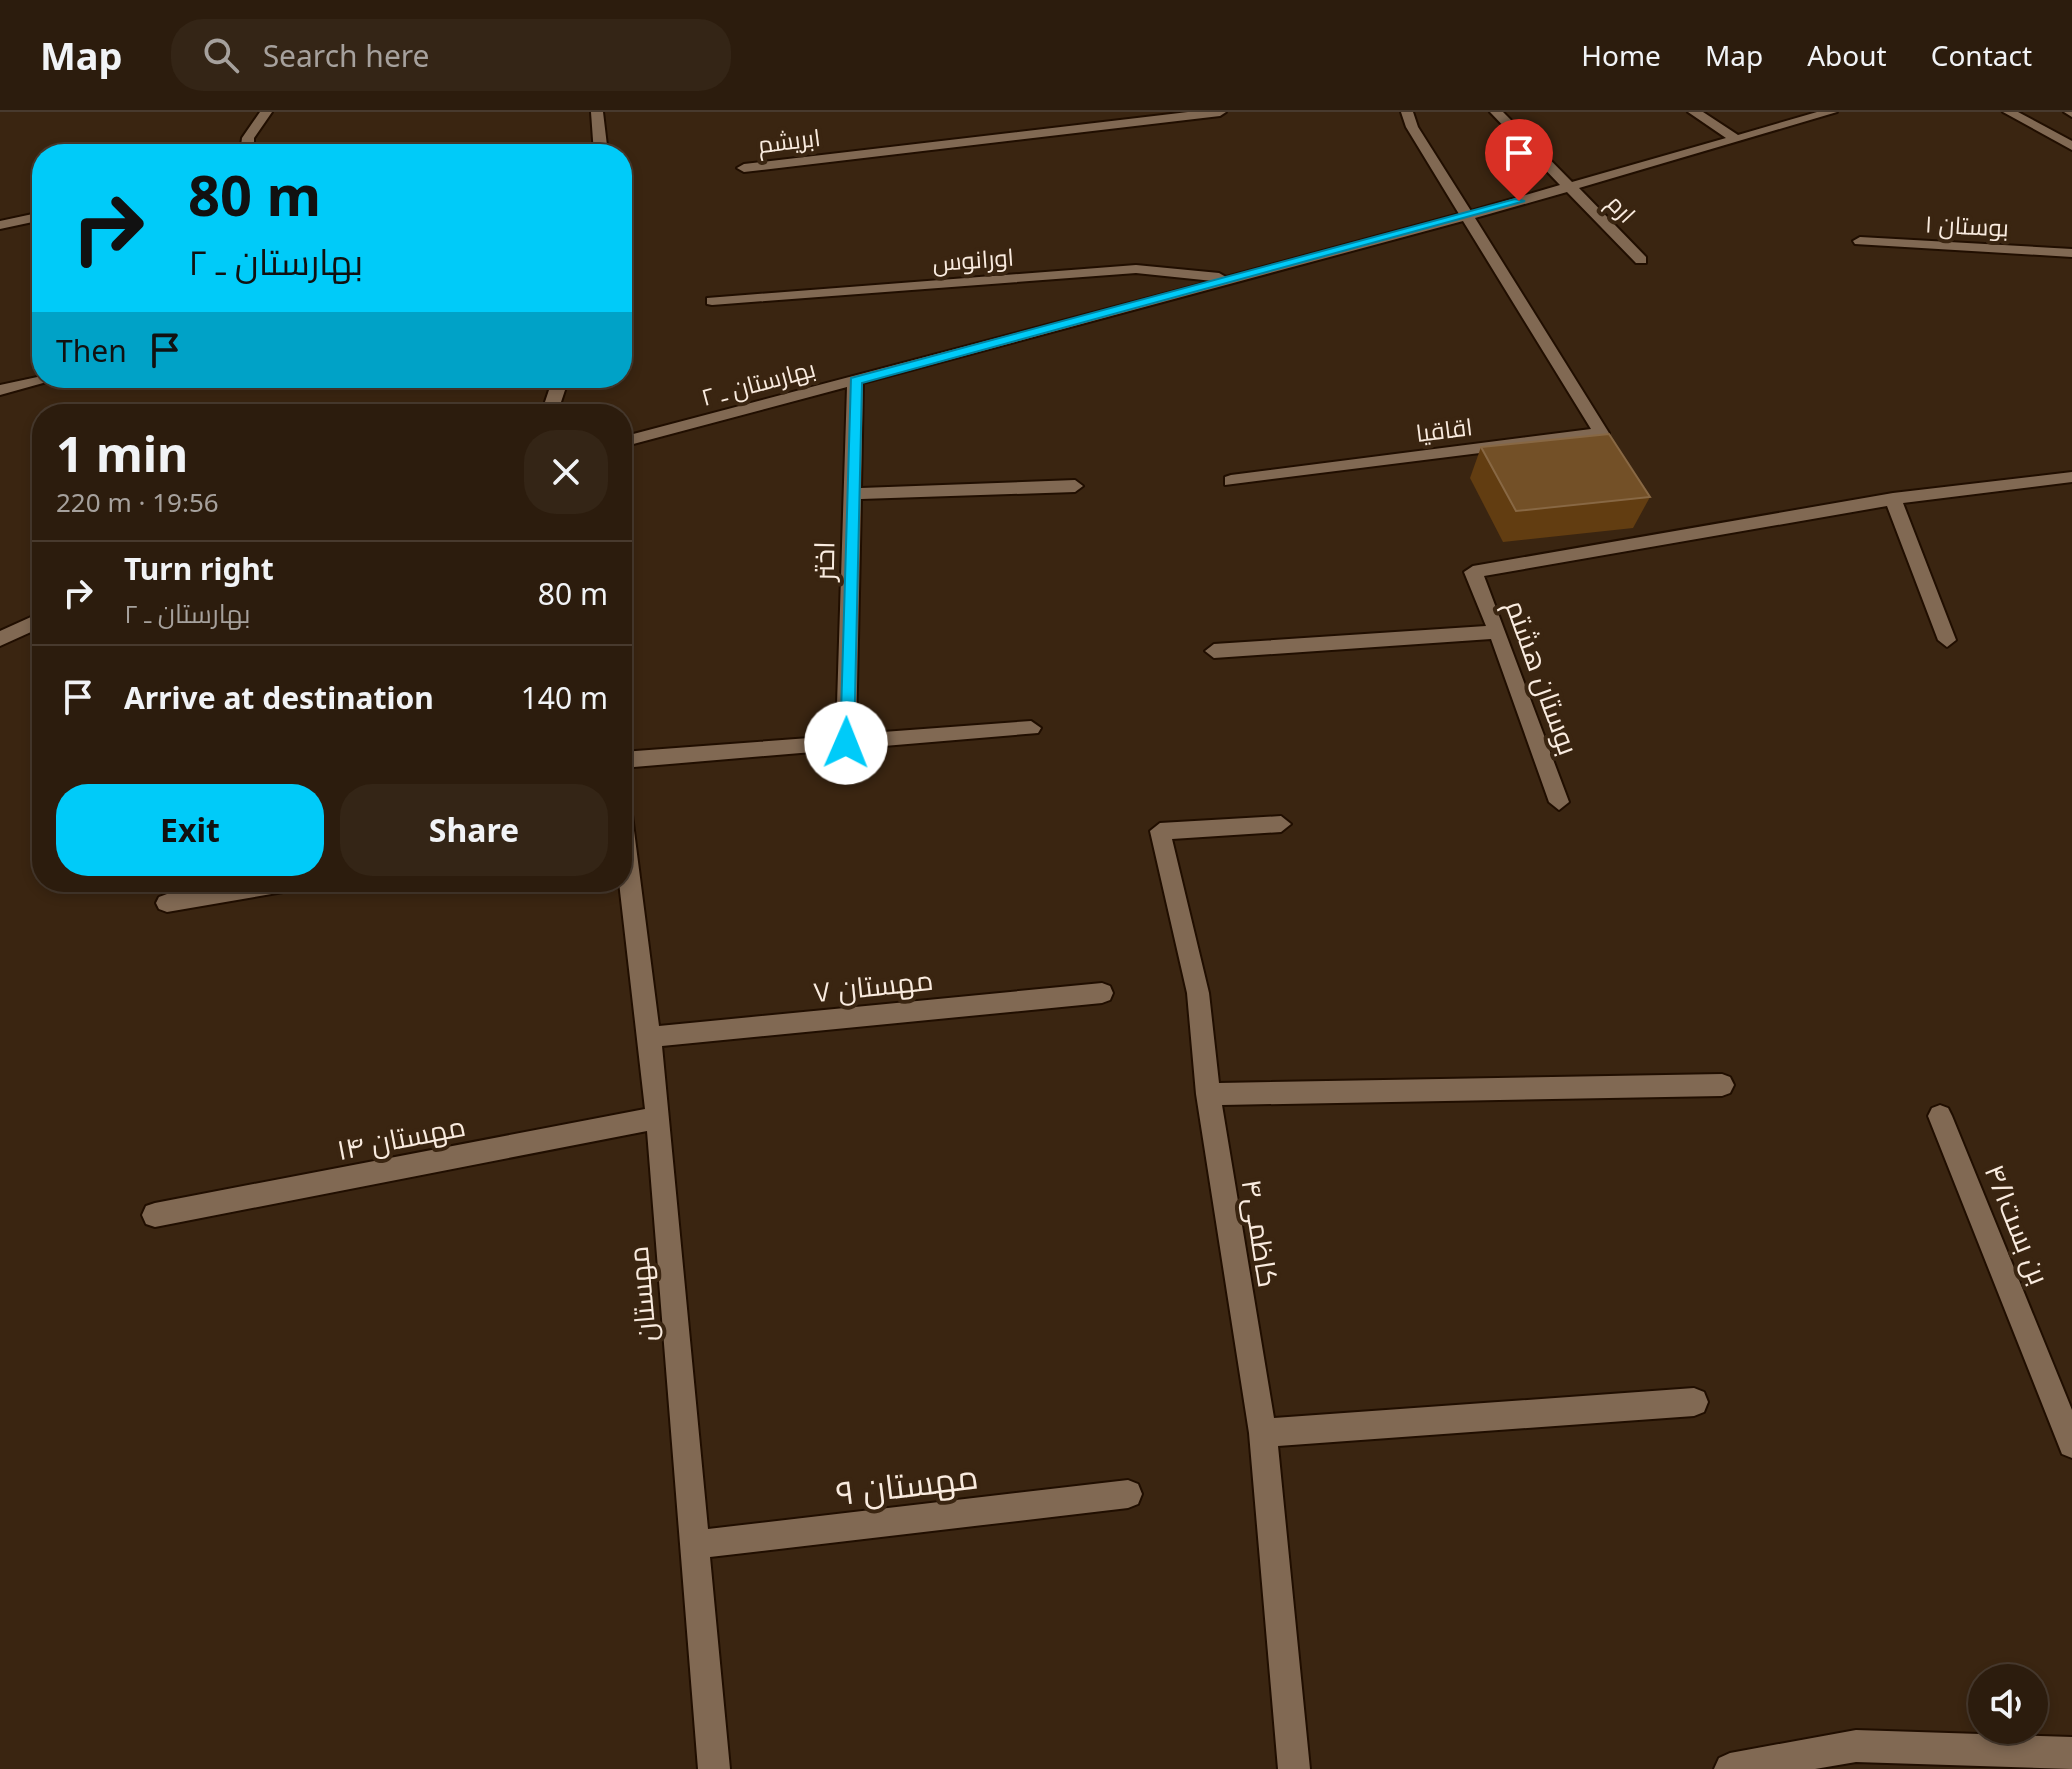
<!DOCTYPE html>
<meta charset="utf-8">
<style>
body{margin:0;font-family:"Noto Sans",Cairo,sans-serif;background:#342516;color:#f1f3f6;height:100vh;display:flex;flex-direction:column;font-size:30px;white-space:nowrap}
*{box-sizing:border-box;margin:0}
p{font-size:26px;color:#a6a19d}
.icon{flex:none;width:44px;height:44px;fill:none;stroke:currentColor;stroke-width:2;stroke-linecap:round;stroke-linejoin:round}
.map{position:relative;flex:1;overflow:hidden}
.panel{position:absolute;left:32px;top:292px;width:600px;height:488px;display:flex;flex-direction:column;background:#2c1c0d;border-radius:32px;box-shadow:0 4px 12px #0003,0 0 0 2px #483a2e}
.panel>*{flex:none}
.top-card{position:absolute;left:32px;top:32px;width:600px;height:244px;border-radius:32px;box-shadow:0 4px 12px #0003,0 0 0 2px #483a2e;background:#00cbf9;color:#111;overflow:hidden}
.controls{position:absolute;left:1968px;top:1552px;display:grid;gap:16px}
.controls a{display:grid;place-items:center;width:80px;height:80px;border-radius:50%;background:#2c1c0d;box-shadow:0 4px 12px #0003,0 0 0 2px #483a2e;font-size:40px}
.pin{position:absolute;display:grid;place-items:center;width:68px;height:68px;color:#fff;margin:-82px -34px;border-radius:50% 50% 50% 0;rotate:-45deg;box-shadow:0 0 8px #0007}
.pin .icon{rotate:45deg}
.me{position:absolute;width:88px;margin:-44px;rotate:1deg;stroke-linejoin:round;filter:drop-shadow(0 0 6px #0008)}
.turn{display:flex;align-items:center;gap:28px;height:168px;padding:0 24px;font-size:36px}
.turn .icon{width:104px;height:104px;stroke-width:2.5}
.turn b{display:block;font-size:56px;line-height:68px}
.then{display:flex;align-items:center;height:76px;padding:0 24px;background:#0003;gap:16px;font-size:30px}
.round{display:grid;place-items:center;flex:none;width:84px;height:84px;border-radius:32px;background:#342516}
.headline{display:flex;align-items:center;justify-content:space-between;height:136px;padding:0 24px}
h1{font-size:48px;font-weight:700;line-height:60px}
.button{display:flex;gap:16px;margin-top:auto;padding:16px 24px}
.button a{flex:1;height:92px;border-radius:32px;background:#00cbf9;color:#111;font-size:32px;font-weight:700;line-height:92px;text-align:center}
.button a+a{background:#342516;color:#f1f3f6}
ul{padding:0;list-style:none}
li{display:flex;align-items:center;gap:24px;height:104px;padding:0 24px;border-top:2px solid #483a2e}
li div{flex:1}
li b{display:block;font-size:30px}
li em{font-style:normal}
header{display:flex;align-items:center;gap:48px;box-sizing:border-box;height:112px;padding:0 40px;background:#2c1c0d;border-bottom:2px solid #483a2e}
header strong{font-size:38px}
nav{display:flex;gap:44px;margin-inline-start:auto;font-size:28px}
.search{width:560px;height:72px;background:#342516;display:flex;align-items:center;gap:20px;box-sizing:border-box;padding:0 28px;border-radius:32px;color:#a6a19d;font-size:30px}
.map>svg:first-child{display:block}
</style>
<header>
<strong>Map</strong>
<div class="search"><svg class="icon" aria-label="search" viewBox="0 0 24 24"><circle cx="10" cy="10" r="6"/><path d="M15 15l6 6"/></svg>Search here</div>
<nav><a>Home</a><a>Map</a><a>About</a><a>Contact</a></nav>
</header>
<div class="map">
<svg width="2072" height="1657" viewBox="0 0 2072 1657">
<rect width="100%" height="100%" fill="#3a2511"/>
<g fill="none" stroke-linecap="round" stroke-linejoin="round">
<defs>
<path id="minor" d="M260,0h12l-18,26v16h-14l2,-16z
M591,0h12l5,42h-14z
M1188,0h38l-6,4 -476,56 -7,-4 7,-4z
M1401,0h12l5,15 53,84 89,-26 -70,-73h13l69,70 154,-44 -38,-26h15l35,23 79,-23h20l-258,76 67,69v6h-10l-69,-71 -92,26 134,215 -2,4 -382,48v-8l6,-2 360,-46 -128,-208 -600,162 -2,105 214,-8 8,6 -8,6 -214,7 -5,235 175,-13 10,7 -3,5 -416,35v-16l214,-16 11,-349 -225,60v-10l591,-156 -77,-8 -424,32 -5,-1v-6l429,-33 83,8 7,4 233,-63 -53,-87z
M42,100v8l-42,9v-8z
M1860,125l212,12v8l-217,-13 -2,-3z
M42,264l19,2 -61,17v-10z
M553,266h16l-12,36h-16z
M2072,360v10l-169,21 53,137 -9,7 -9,-7 -51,-134 -403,70 85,226 -10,8 -10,-8 -58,-163 -277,19 -9,-7 9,-7 272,-18 -22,-54 9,-6 420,-73z
M42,500v15l-42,19v-15z
M622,695l10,8 27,211 443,-43 8,3 3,7 -3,7 -8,3 -440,43 46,483 420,-49 10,4 4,10 -4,10 -10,4 -418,49 20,212h-32l-51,-638 -492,96 -9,-3 -4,-9 4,-9 9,-3 490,-94 -26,-227z
M1281,704l10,8 -10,8 -109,7 37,154 10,90 503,-9 8,3 4,8 -4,8 -8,3 -500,9 52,313 420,-30 10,4 4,10 -4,10 -10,4 -416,30 32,323h-32l-29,-336 -53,-339 -9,-101 -37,-162 10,-8z
M237,770h63l-3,6 -8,3 -122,21 -8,-3 -3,-6 3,-6 8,-3z
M1940,993l8,3 4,8 120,294v48l-10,-4 -134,-338 4,-8z"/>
<path id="tertiary" d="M2003,0h15l54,29v9z
M2064,0h8v5z
M1856,1618l216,7v32l-216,-7 -41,7h-101l5,-11 11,-5z"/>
</defs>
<use href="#minor" stroke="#200e00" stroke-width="4"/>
<use href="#tertiary" stroke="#200e00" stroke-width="4"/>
<use href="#minor" fill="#816953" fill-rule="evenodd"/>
<use href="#tertiary" fill="#816953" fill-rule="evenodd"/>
</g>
<path fill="#623d11" d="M1481,335l169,50 -17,31 -130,14 -33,-64z"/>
<path fill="#735027" stroke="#886844" stroke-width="2" d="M1609,322l41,63 -134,14 -35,-64z"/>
<path fill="#00cbf9" stroke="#0084a2" stroke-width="2" d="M1515,87l10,2 -663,182 -8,360 -2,5h-12l11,-370z"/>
<g text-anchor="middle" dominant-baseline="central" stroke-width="8" stroke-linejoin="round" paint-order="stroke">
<g font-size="24" fill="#f9ebdf" stroke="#3a2511">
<text transform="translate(789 28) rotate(-7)">ابریشم</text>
<text transform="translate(1622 96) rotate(47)">ارم</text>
<text transform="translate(1967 113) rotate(3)">بوستان ۱</text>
<text transform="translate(973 147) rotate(-4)">اورانوس</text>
<text transform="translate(758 270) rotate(-15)">بهارستان ـ ۲</text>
<text transform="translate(1444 317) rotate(-7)">اقاقیا</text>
</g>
<g font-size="28" fill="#f9ebdf" stroke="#3a2511">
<text transform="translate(823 449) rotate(-89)">اختر</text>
<text transform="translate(1543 565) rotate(70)">بوستان هشتم</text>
<text transform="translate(873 873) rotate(-6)">مهستان ۷</text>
<text transform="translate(401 1025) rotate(-11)">مهستان ۱۴</text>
<text transform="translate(2018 1112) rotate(68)">بن بست۴/۱</text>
<text transform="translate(1261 1121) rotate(81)">کاظمی۴</text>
<text transform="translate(641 1182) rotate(-95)">مهستان</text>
</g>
<g font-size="34" fill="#f9ebdf" stroke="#3a2511">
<text transform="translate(907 1372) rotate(-7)">مهستان ۹</text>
</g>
</g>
</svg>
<div class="controls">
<a><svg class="icon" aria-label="sound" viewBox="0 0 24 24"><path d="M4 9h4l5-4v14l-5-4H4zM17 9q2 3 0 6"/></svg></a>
</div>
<div class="pin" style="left:1519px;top:89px;background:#d93025"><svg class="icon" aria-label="arrive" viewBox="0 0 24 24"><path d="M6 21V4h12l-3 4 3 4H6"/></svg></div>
<svg class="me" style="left:846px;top:631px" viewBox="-20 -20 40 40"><circle r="19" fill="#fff"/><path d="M0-13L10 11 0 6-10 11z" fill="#00cbf9"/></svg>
<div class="top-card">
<div class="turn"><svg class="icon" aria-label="right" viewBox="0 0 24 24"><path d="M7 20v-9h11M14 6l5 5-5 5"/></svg><div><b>80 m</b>بهارستان ـ ۲</div></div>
<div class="then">Then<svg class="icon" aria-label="arrive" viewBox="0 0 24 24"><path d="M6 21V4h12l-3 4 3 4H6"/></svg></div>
</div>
<section class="panel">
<div class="headline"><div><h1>1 min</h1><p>220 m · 19:56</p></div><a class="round"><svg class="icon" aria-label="close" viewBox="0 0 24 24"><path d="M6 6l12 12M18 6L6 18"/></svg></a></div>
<ul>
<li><svg class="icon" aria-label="right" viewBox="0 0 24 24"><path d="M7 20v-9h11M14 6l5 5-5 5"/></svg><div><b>Turn right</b><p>بهارستان ـ ۲</p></div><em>80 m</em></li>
<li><svg class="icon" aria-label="arrive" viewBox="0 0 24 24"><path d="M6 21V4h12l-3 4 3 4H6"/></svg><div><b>Arrive at destination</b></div><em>140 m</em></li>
</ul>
<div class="button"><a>Exit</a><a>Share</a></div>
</section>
</div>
